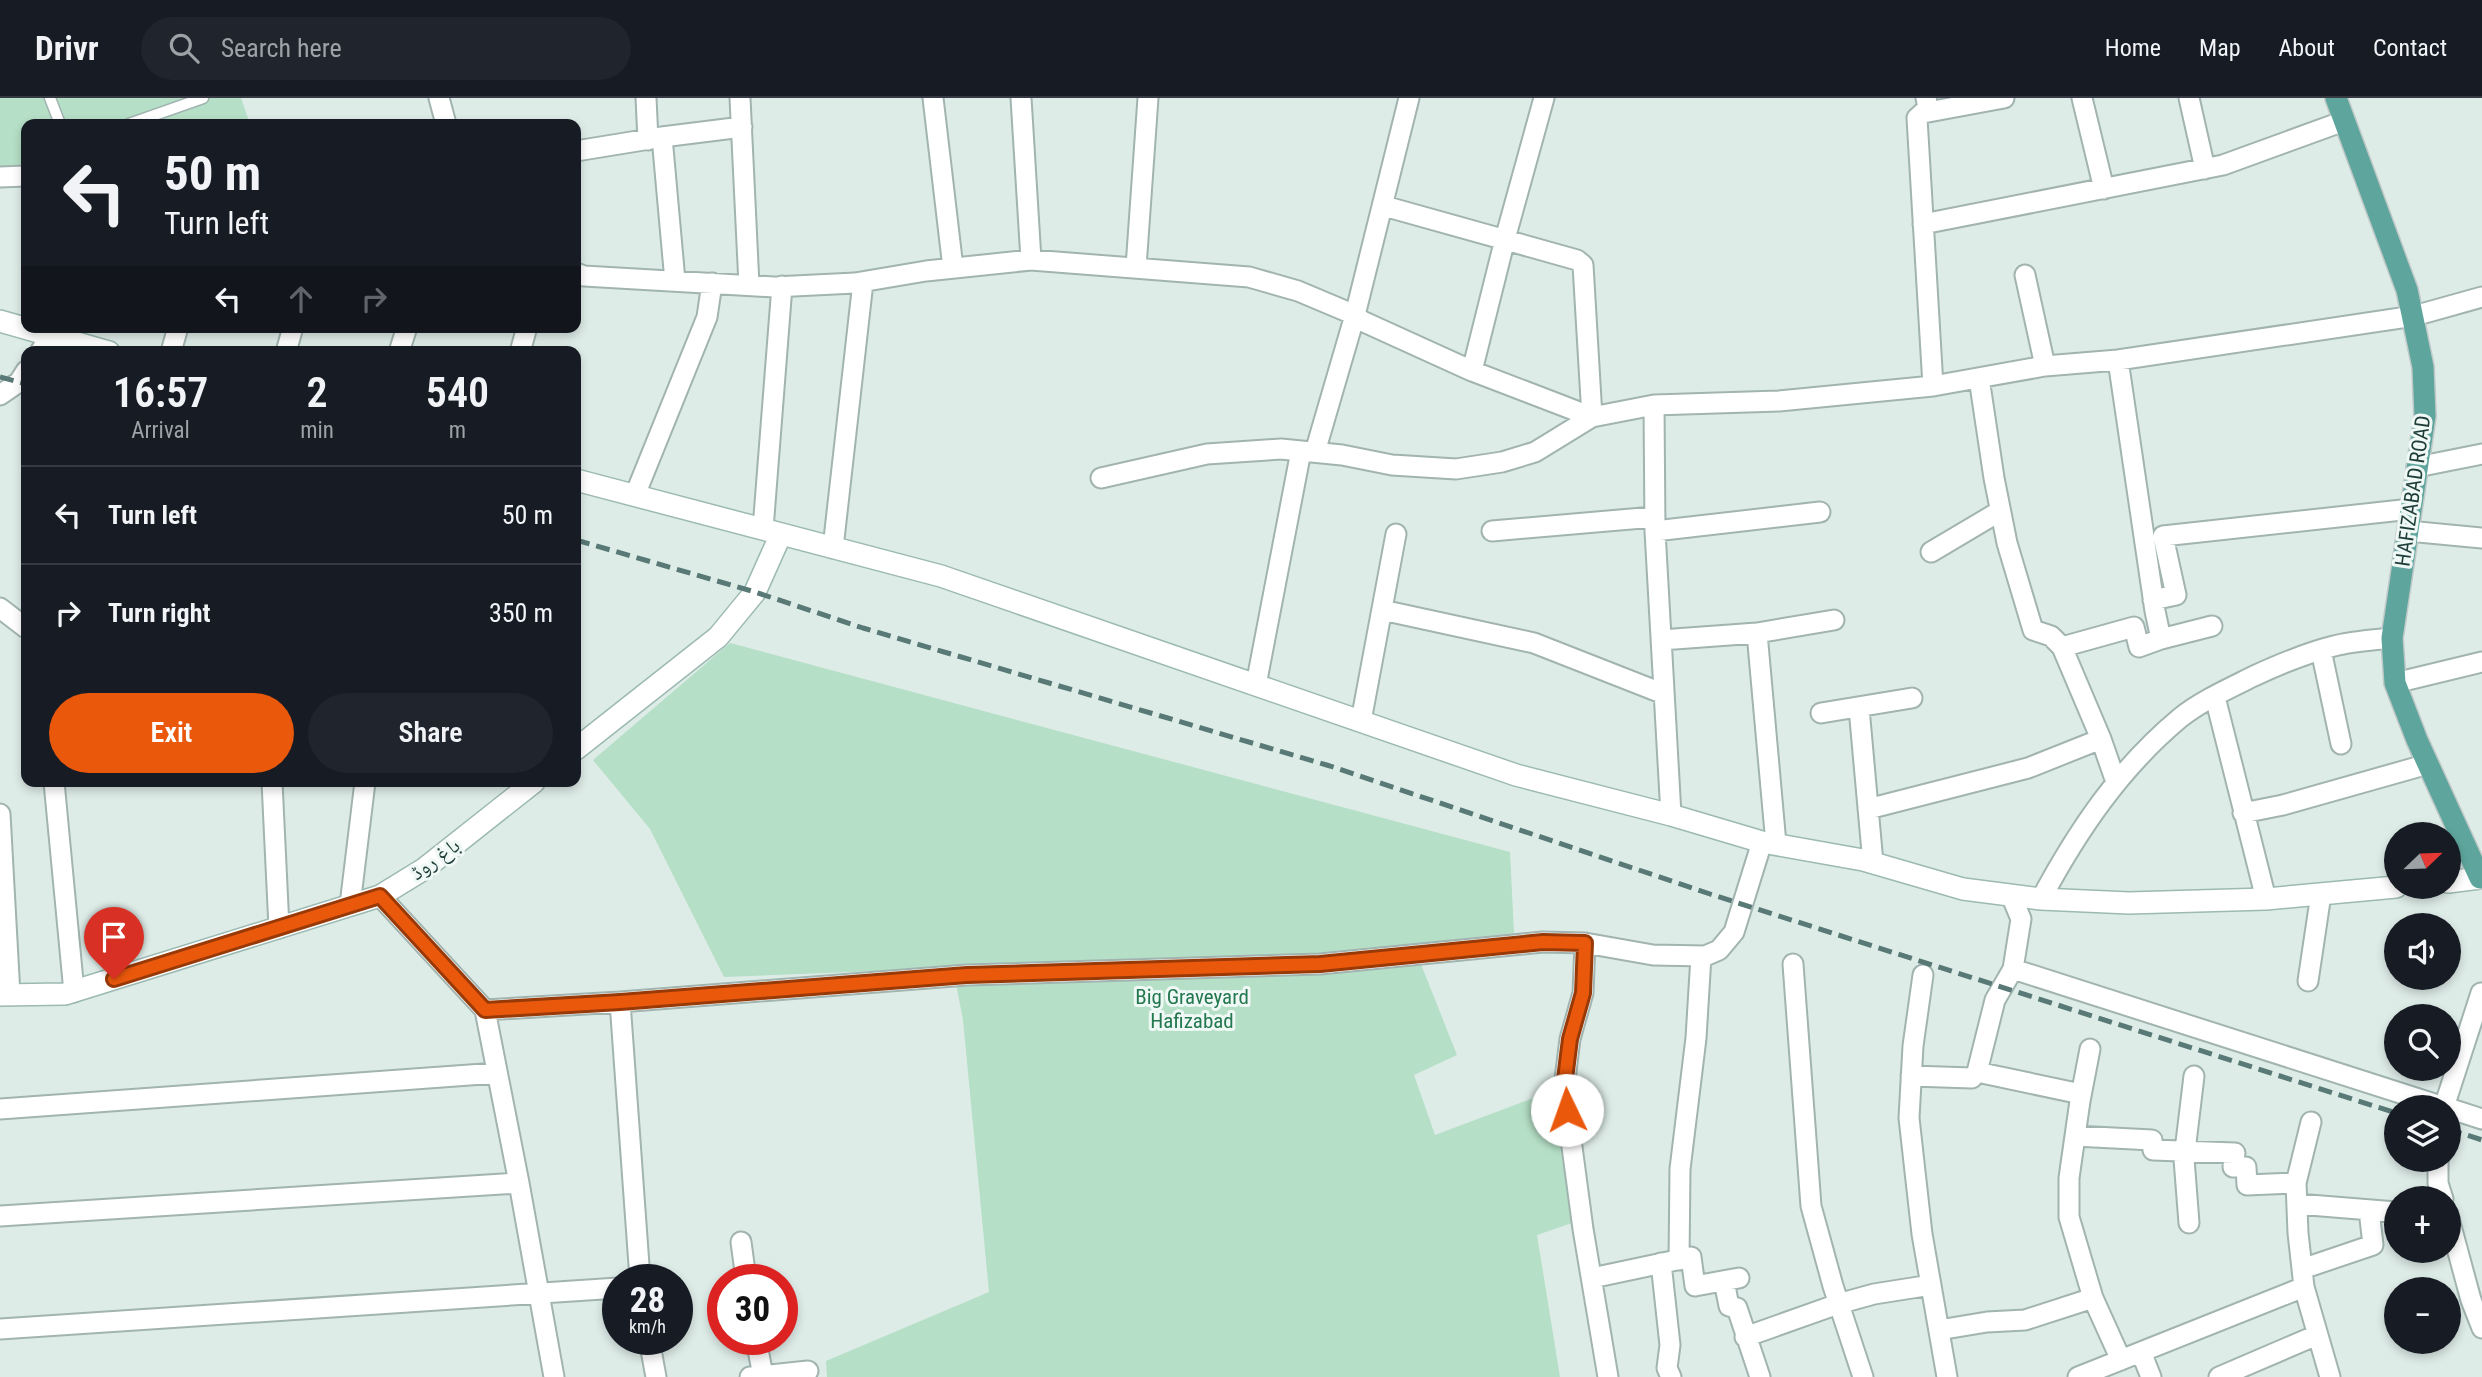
<!DOCTYPE html>
<meta charset="utf-8">
<style>
body{margin:0;font-family:"Roboto Condensed","Noto Naskh Arabic",sans-serif;background:#20242c;color:#f1f3f6;height:100vh;display:flex;flex-direction:column;font-size:26px;white-space:nowrap}
*{box-sizing:border-box;margin:0}
p{font-size:23px;color:#9ea1a6}
.icon{flex:none;width:38px;height:38px;fill:none;stroke:currentColor;stroke-width:2;stroke-linecap:round;stroke-linejoin:round}
.map{position:relative;flex:1;overflow:hidden}
.side{position:absolute;left:21px;top:248px;width:560px;height:441px;display:flex;flex-direction:column;background:#171b24;border-radius:14px;box-shadow:0 4px 10px #0003}
.side>*{flex:none}
.banner{position:absolute;left:21px;top:21px;width:560px;height:214px;border-radius:14px;box-shadow:0 4px 10px #0003;background:#171b24;color:#f1f3f6;overflow:hidden}
.needle{width:46px;rotate:67deg}
.buttons{position:absolute;left:2384px;top:724px;display:grid;gap:14px}
.buttons a{display:grid;place-items:center;width:77px;height:77px;border-radius:50%;background:#171b24;box-shadow:0 4px 10px #0003;font-size:35px}
.speed{position:absolute;left:602px;top:1166px;display:flex;gap:14px;font-size:35px;font-weight:700;text-align:center}
.speed>*{display:grid;place-content:center;width:91px;height:91px;border-radius:50%;background:#171b24;box-shadow:0 4px 10px #0003;line-height:1}
.speed small{font-size:18px;font-weight:400}
.speed .limit{border:10px solid #d22;background:#fff;color:#111}
.pin{position:absolute;display:grid;place-items:center;width:60px;height:60px;color:#fff;margin:-72px -30px;border-radius:50% 50% 50% 0;rotate:-45deg;box-shadow:0 0 7px #0007}
.pin .icon{rotate:45deg}
.me{position:absolute;width:77px;margin:-38px;rotate:357deg;stroke-linejoin:round;filter:drop-shadow(0 0 5px #0008)}
.turn{display:flex;align-items:center;gap:24px;height:147px;padding:0 28px;font-size:32px}
.turn .icon{width:91px;height:91px;stroke-width:2.5}
.turn b{display:block;font-size:49px;line-height:60px}
.lanes{display:flex;align-items:center;height:66px;padding:0 28px;background:#0003;justify-content:center;gap:35px;direction:ltr}
.lanes .off{opacity:.35}
.eta{display:flex;justify-content:space-evenly;align-items:center;height:119px;text-align:center}
.eta b{font-size:42px;font-weight:600;line-height:49px}
.cta{display:flex;gap:14px;margin-top:auto;padding:14px 28px}
.cta a{flex:1;height:80px;border-radius:42px;background:#ea580c;color:#fff;font-size:28px;font-weight:600;line-height:80px;text-align:center}
.cta a+a{background:#20242c;color:#f1f3f6}
ul{padding:0;list-style:none}
li{display:flex;align-items:center;gap:21px;height:98px;padding:0 28px;border-top:2px solid #363941}
li div{flex:1}
li b{display:block;font-size:26px}
li em{font-style:normal}
header{display:flex;align-items:center;gap:42px;box-sizing:border-box;height:98px;padding:0 35px;background:#171b24;border-bottom:2px solid #363941}
header strong{font-size:33px}
nav{display:flex;gap:38px;margin-inline-start:auto;font-size:24px}
.search{width:490px;height:63px;background:#20242c;display:flex;align-items:center;gap:18px;box-sizing:border-box;padding:0 24px;border-radius:38px;color:#9ea1a6;font-size:26px}
.map>svg:first-child{display:block}
</style>
<header>
<strong>Drivr</strong>
<div class="search"><svg class="icon" aria-label="search" viewBox="0 0 24 24"><circle cx="10" cy="10" r="6"/><path d="M15 15l6 6"/></svg>Search here</div>
<nav><a>Home</a><a>Map</a><a>About</a><a>Contact</a></nav>
</header>
<div class="map">
<svg width="2482" height="1279" viewBox="0 0 2482 1279">
<rect width="100%" height="100%" fill="#deece8"/>
<path fill="#b5dfc6" d="M0,0h241l9,26h-224v43h-26z
M730,545l780,209 4,81 -101,11 44,111 -43,20 21,60 117,-44 20,132 -35,12 23,142h-733l-1,-16 163,-69 -26,-272 -10,-52 -229,9 -74,-148 -57,-69z"/>
<g fill="none" stroke-linecap="round" stroke-linejoin="round">
<defs>
<path id="lane" d="M50,0l10,26
M129,26l74,-26"/>
<path id="street" d="M439,0l7,26
M646,0l2,42
M740,0l9,187
M933,0l20,170
M1021,0l10,162
M1926,0l2,10 -11,10 16,268
M2082,0l22,91
M2189,0l16,71
M1923,15l81,-15
M662,39l13,144
M576,53l86,-14 80,-10
M0,79l26,-1
M1384,108l193,54 6,5 9,152
M1923,126l300,-59 121,-44
M1136,169l12,-169
M576,175l8,3 190,11 81,-4 71,-12 105,-11 218,17 49,14 57,24 7,6 110,50 120,46
M2025,177l20,91
M40,254l16,-25
M171,254l7,-25
M286,254l7,-25
M399,254l8,-25
M520,254l7,-25
M2118,262l37,251 6,28
M1472,273l33,-132 39,-141
M1979,280l15,100 13,65 26,87 18,6 11,11 72,-20 5,20 22,-8 51,-13
M0,297l19,-13 7,-11
M1654,307l1,126 16,284
M1315,354l40,-137 54,-217
M2417,369l65,-13
M1101,380l106,-24 74,-5 61,6 50,10 64,4 46,-7 33,-10 57,-35 62,-12 125,-4 154,-15 112,-20 73,-6 296,-44 68,-19
M635,397l72,-178 5,-34
M763,431l19,-243
M1492,433l162,-14
M1655,433l165,-19
M2408,433l74,7
M833,450l30,-266
M1931,454l69,-41
M2153,502l23,-5 -13,-59 248,-27
M0,510l26,20
M1382,512l152,33 130,51
M1757,535l19,211
M1661,542l96,-7 77,-13
M2062,549l39,92 15,43
M2321,552l20,94
M2395,585l87,-21
M1256,587l45,-234
M2215,599l51,202
M1859,610l14,155
M1821,615l91,-15
M1361,623l35,-187
M54,684l20,210
M272,684l7,146
M1868,711l160,-41 73,-29
M2243,715l40,-8 145,-41
M0,716l10,181
M380,798l105,114 34,173 35,194
M2041,801c37,-69 79,-131 139,-181 21,-17 50,-30 74,-42 26,-12 52,-23 80,-30 18,-5 39,-6 58,-8
M350,807l15,-123
M1585,845l-2,50 -13,46 -6,48 19,142 25,148
M1793,866l18,242 22,80 30,91
M2013,871l434,139
M1923,877l-10,71 -4,72 13,116 25,143
M2308,883l13,-87
M620,904l20,277
M485,912l135,-8 347,-27 353,-11 223,-22 42,1 68,12 52,1 14,-6 15,-18 28,-90
M2090,951l-10,52 -11,77v39l24,81 28,62
M1977,974l18,-72 18,-31 8,-50 -10,-24
M1911,978l61,2 5,-6 104,22
M2444,1009l37,-114
M2448,1010l34,11
M0,1011l497,-36
M2311,1024l-15,61 2,50 6,54 26,90
M2075,1038l77,4 1,10 82,3 -2,14h13l1,18 49,-2
M2438,1062v23l5,16
M2297,1106l99,8
M2448,1117l23,85 11,28
M0,1118l519,-33
M2189,1125l-5,-64 10,-83
M741,1144l5,37
M1679,1162l1,-91 16,-131 5,-82
M1661,1165l9,82 -3,23 4,9
M2302,1171l71,-24 -4,-35
M1592,1180l99,-21 4,29 44,-8
M1724,1183l5,25 8,2 23,69
M0,1231l618,-41
M1939,1232l48,-8 38,-2 68,-22
M1745,1239l93,-33 36,-10 57,-9
M649,1241l7,38
M756,1241l7,37
M2141,1254l10,25
M750,1279l58,-6
M2078,1279l226,-90
M2219,1279l98,-42"/>
<path id="secondary" d="M0,223l109,31
M576,382l365,96 575,199 155,40 91,27 101,18 100,29 78,10 88,4 137,-4 130,-12
M576,651l142,-112 37,-45 26,-58
M2448,784l32,-4
M0,897l65,-1 315,-98 44,-27 110,-87"/>
<path id="primary" d="M2336,0l71,192 16,77 2,49 -33,222 3,45 22,57 63,138h2"/>
</defs>
<use href="#lane" stroke="#a1b4b0" stroke-width="13"/>
<use href="#street" stroke="#a1b4b0" stroke-width="23"/>
<use href="#secondary" stroke="#9cb9b2" stroke-width="24"/>
<use href="#primary" stroke="#c0c9c8" stroke-width="24"/>
<use href="#lane" stroke="#fff" stroke-width="10"/>
<use href="#street" stroke="#fff" stroke-width="19"/>
<use href="#secondary" stroke="#fff" stroke-width="21"/>
<use href="#primary" stroke="#5ea69d" stroke-width="21"/>
<path stroke="#587975" stroke-width="5" stroke-dasharray="14 7" stroke-linecap="butt" d="M0,279l26,7
M576,442l179,52 108,36 467,138 380,128 686,219
M2448,1031l34,11"/>
</g>
<g fill="none" stroke-linecap="round" stroke-linejoin="round">
<defs>
<path id="route" d="M114,881l266,-83 105,114 135,-8 347,-27 353,-11 223,-22 42,1 -2,50 -13,46 -6,48 3,23"/>
</defs>
<use href="#route" stroke="#983908" stroke-width="18"/>
<use href="#route" stroke="#ea580c" stroke-width="12"/>
</g>
<g text-anchor="middle" dominant-baseline="central" stroke-width="6" stroke-linejoin="round" paint-order="stroke">
<g font-size="21" fill="#1e3d39" stroke="#eff8f5">
<text transform="translate(2413 393) rotate(-82)">HAFIZABAD ROAD</text>
<text transform="translate(435 761) rotate(-36)">باغ روڈ</text>
</g>
<g font-size="21" fill="#24784f" stroke="#eff8f5">
<text x="1192" y="899">Big Graveyard<tspan x="1192" dy="24">Hafizabad</tspan></text>
</g>
</g>
</svg>
<div class="buttons">
<a><svg class="needle" viewBox="-14 -14 28 28"><path d="M0-13l5 13h-10z" fill="#e53935"/><path d="M0 13l5-13h-10z" fill="#9ea1a6"/></svg></a>
<a><svg class="icon" aria-label="sound" viewBox="0 0 24 24"><path d="M4 9h4l5-4v14l-5-4H4zM17 9q2 3 0 6"/></svg></a>
<a><svg class="icon" aria-label="search" viewBox="0 0 24 24"><circle cx="10" cy="10" r="6"/><path d="M15 15l6 6"/></svg></a>
<a><svg class="icon" aria-label="layers" viewBox="0 0 24 24"><path d="M12 4l9 5-9 5-9-5zM3 14l9 5 9-5"/></svg></a>
<a>+</a>
<a>−</a>
</div>
<div class="speed"><div>28<small>km/h</small></div><div class="limit">30</div></div>
<div class="pin" style="left:114px;top:881px;background:#d93025"><svg class="icon" aria-label="arrive" viewBox="0 0 24 24"><path d="M6 21V4h12l-3 4 3 4H6"/></svg></div>
<svg class="me" style="left:1567px;top:1012px" viewBox="-20 -20 40 40"><circle r="19" fill="#fff"/><path d="M0-13L10 11 0 6-10 11z" fill="#ea580c"/></svg>
<div class="banner">
<div class="turn"><svg class="icon" aria-label="left" viewBox="0 0 24 24"><path d="M17 20v-9H6M10 6l-5 5 5 5"/></svg><div><b>50 m</b>Turn left</div></div>
<div class="lanes"><svg class="icon" aria-label="left" viewBox="0 0 24 24"><path d="M17 20v-9H6M10 6l-5 5 5 5"/></svg><svg class="icon off" aria-label="ahead" viewBox="0 0 24 24"><path d="M12 20V5M6 11l6-6 6 6"/></svg><svg class="icon off" aria-label="right" viewBox="0 0 24 24"><path d="M7 20v-9h11M14 6l5 5-5 5"/></svg></div>
</div>
<section class="side">
<div class="eta">
<div><b>16:57</b><p>Arrival</p></div>
<div><b>2</b><p>min</p></div>
<div><b>540</b><p>m</p></div>
</div>
<ul>
<li><svg class="icon" aria-label="left" viewBox="0 0 24 24"><path d="M17 20v-9H6M10 6l-5 5 5 5"/></svg><div><b>Turn left</b></div><em>50 m</em></li>
<li><svg class="icon" aria-label="right" viewBox="0 0 24 24"><path d="M7 20v-9h11M14 6l5 5-5 5"/></svg><div><b>Turn right</b></div><em>350 m</em></li>
</ul>
<div class="cta"><a>Exit</a><a>Share</a></div>
</section>
</div>
